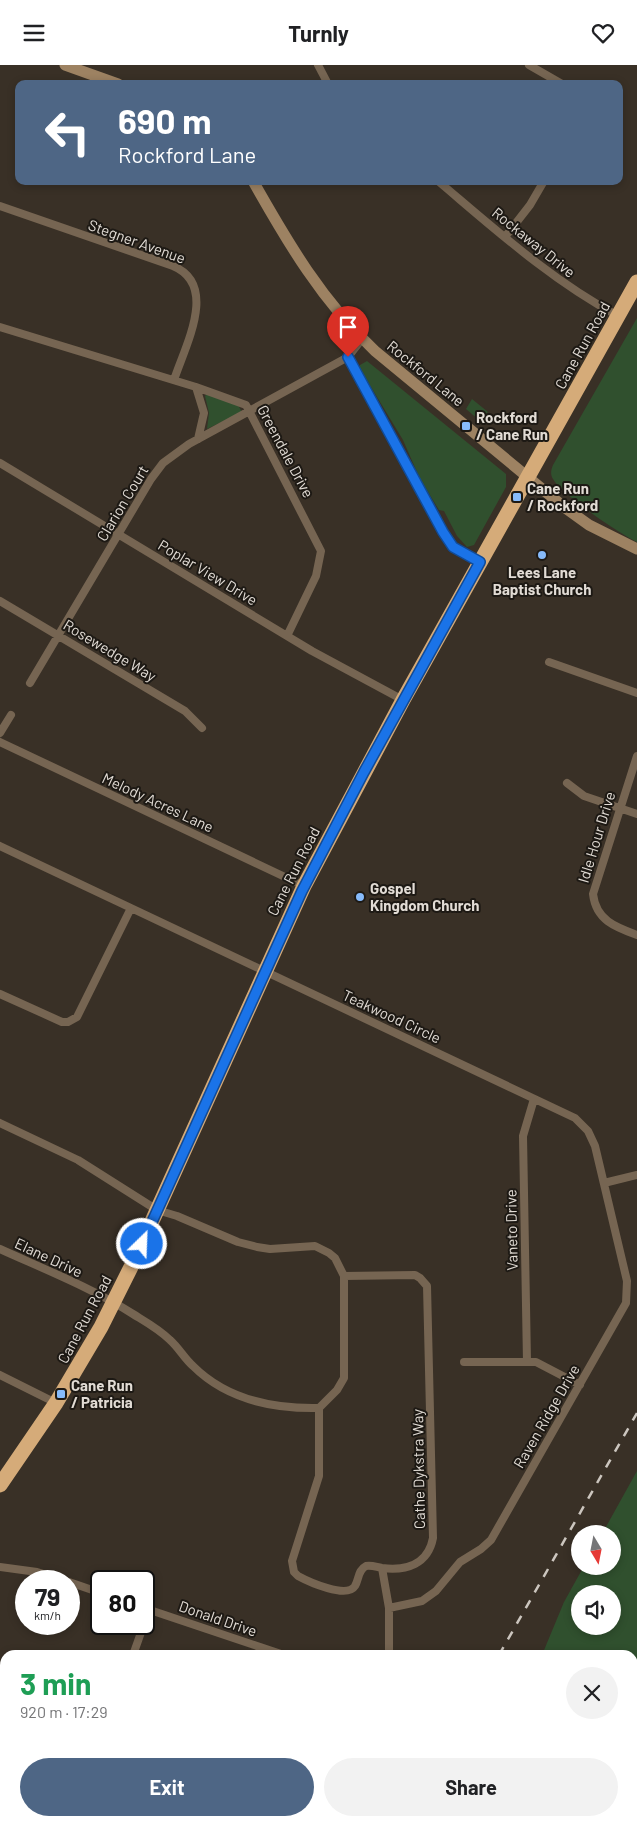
<!DOCTYPE html>
<meta charset="utf-8">
<style>
body{margin:0;font-family:Barlow,sans-serif;background:#f2f2f2;color:#202124;height:100vh;display:flex;flex-direction:column;font-size:19px;white-space:nowrap}
*{box-sizing:border-box;margin:0}
p{font-size:16px;color:#757577}
.icon{flex:none;width:28px;height:28px;fill:none;stroke:currentColor;stroke-width:2;stroke-linecap:round;stroke-linejoin:round}
.map{position:relative;flex:1;overflow:hidden}
.panel{position:absolute;left:0px;top:1585px;width:638px;height:176px;display:flex;flex-direction:column;background:#fff;border-radius:15px 15px 0 0;box-shadow:0 2px 8px #0003}
.panel>*{flex:none}
.banner{position:absolute;left:15px;top:15px;width:608px;height:105px;border-radius:10px;box-shadow:0 2px 8px #0003;background:#4e6685;color:#fff;overflow:hidden}
.needle{width:32px;rotate:170deg}
.controls{position:absolute;left:571px;top:1460px;display:grid;gap:10px}
.controls a{display:grid;place-items:center;width:50px;height:50px;border-radius:50%;background:#fff;box-shadow:0 2px 8px #0003;font-size:25px}
.speed{position:absolute;left:15px;top:1505px;display:flex;gap:10px;font-size:25px;font-weight:700;text-align:center}
.speed>*{display:grid;place-content:center;width:65px;height:65px;border-radius:50%;background:#fff;box-shadow:0 2px 8px #0003;line-height:1}
.speed small{font-size:12px;font-weight:400}
.speed .limit{border:2px solid #111;border-radius:8px;background:#fff;color:#111}
.pin{position:absolute;display:grid;place-items:center;width:42px;height:42px;color:#fff;margin:-51px -21px;border-radius:50% 50% 50% 0;rotate:-45deg;box-shadow:0 0 5px #0007}
.pin .icon{rotate:45deg}
.me{position:absolute;width:55px;margin:-28px;rotate:24deg;stroke-linejoin:round;filter:drop-shadow(0 0 4px #0008)}
.turn{display:flex;align-items:center;gap:18px;height:105px;padding:0 20px;font-size:22px}
.turn .icon{width:65px;height:65px;stroke-width:2.5}
.turn b{display:block;font-size:35px;line-height:42px}
.round{display:grid;place-items:center;flex:none;width:52px;height:52px;border-radius:26px;background:#f2f2f2}
.summary{display:flex;align-items:center;justify-content:space-between;height:85px;padding:0 20px}
h1{font-size:30px;font-weight:700;line-height:38px;color:#1e9e55}
.button{display:flex;gap:10px;margin-top:auto;padding:10px 20px}
.button a{flex:1;height:58px;border-radius:30px;background:#4e6685;color:#fff;font-size:20px;font-weight:700;line-height:58px;text-align:center}
.button a+a{background:#f2f2f2;color:#202124}
header{display:flex;justify-content:space-between;align-items:center;height:65px;padding:0 20px;background:#fff;font-size:22px;font-weight:700}
.map>svg:first-child{display:block}
</style>
<header><svg class="icon" aria-label="menu" viewBox="0 0 24 24"><path d="M4 6h16M4 12h16M4 18h16"/></svg>Turnly<svg class="icon" aria-label="heart" viewBox="0 0 24 24"><path d="M12 20l-8-8c-3-5 5-10 8-4 3-6 11-1 8 4z"/></svg></header>
<div class="map">
<svg width="637" height="1761" viewBox="0 0 637 1761">
<rect width="100%" height="100%" fill="#393026"/>
<path fill="#30502e" fill-rule="evenodd" d="M637,253v224c-17,-8 -75,-47 -84,-63 -3,-5 -2,-9 0,-14z
M367,296l139,113v13l-32,58 -7,2 -10,-11 -13,-25 -5,-1 -19,-31 -17,-39 -43,-71v-4z
M207,329l31,11 4,7 -35,17 2,-16 -4,-17z
M472,334l16,13 -9,8 -13,-11z
M637,1406v355h-16v-5h11v-166h-90l22,-53 20,-36h28v-32h-10zM580,1529h32v32h-32z"/>
<g fill="none" stroke-linecap="round" stroke-linejoin="round">
<path stroke="#766552" stroke-width="8" d="M318,0l10,19
M529,0l33,19
M438,116c58,49 113,99 180,135
M0,141l173,60c46,19 12,80 1,114
M505,172l25,-32 14,-24
M0,262l196,60 50,18 75,146 -5,25 -29,60
M348,292l95,175 10,15 27,15
M196,322l8,26 -6,26
M0,398l312,188 91,49
M0,536l185,110 17,17
M549,597l88,31
M30,618l121,-204 12,-16 26,-19 159,-87 14,-18
M0,668l11,-18
M0,677l304,144
M637,691l-44,138c3,26 22,33 44,41
M567,718l17,13 53,18
M0,781l131,62 -54,109 -9,5h-6l-62,-28
M131,843l444,210 13,13 7,15 32,135 -1,22 -135,237 -10,9 -21,13 -24,29 -14,10 -33,7
M0,1058l78,37 79,50 20,6 61,26 19,5 13,2 45,-3 14,7 6,5 9,18v102l-7,12 -18,18v68l-27,85 2,11 4,4c11,6 49,23 57,10 4,-7 3,-16 11,-20 6,-1 10,1 16,2 25,3 46,-4 51,-30l-6,-252 -7,-8 -5,-3 -71,1
M604,1118l33,-8
M0,1184c44,20 92,39 133,65 13,8 26,15 37,26 9,8 14,18 23,26 33,33 80,43 126,42
M464,1297h72l44,23
M527,1297l-4,-226 11,-37
M0,1310l56,28
M0,1502l37,5 29,9
M382,1503l7,40v47
M69,1517l32,11
M144,1543l140,47
M133,1590l16,-45
M0,1619l5,1
M67,1761l1,-5"/>
<path stroke="#9d8262" stroke-width="11" d="M65,0l53,19
M253,116c35,62 69,120 122,170l189,156 25,18 48,24"/>
<path stroke="#d5ab79" stroke-width="15" d="M0,1420l56,-82 45,-76 33,-66 170,-375 99,-186 234,-418"/>
<path stroke="#ccc6bf" stroke-width="2.5" stroke-dasharray="9 9" stroke-linecap="butt" d="M499,1590l138,-242
M402,1761l3,-5"/>
</g>
<g fill="none" stroke-linecap="round" stroke-linejoin="round">
<defs>
<path id="route" d="M142,1179l160,-353 62,-119 116,-210 -27,-15 -10,-15 -95,-175"/>
</defs>
<use href="#route" stroke="#114b97" stroke-width="12"/>
<use href="#route" stroke="#1a73e8" stroke-width="9"/>
</g>
<g fill="#87bbfb" stroke="#1d1914" stroke-width="2">
<rect x="461" y="356" width="10" height="10" rx="2.5"/>
<rect x="512" y="427" width="10" height="10" rx="2.5"/>
<circle cx="542" cy="490" r="5"/>
<circle cx="360" cy="832" r="5"/>
<rect x="56" y="1324" width="10" height="10" rx="2.5"/>
</g>
<g text-anchor="middle" dominant-baseline="central" stroke-width="4" stroke-linejoin="round" paint-order="stroke">
<g font-size="15" fill="#e2dcd5" stroke="#1d1914">
<text transform="translate(137 176) rotate(20)">Stegner Avenue</text>
<text transform="translate(534 177) rotate(39)">Rockaway Drive</text>
<text transform="translate(582 280) rotate(-61)">Cane Run Road</text>
<text transform="translate(426 308) rotate(39)">Rockford Lane</text>
<text transform="translate(286 386) rotate(62)">Greendale Drive</text>
<text transform="translate(122 438) rotate(-59)">Clarion Court</text>
<text transform="translate(208 507) rotate(31)">Poplar View Drive</text>
<text transform="translate(110 585) rotate(31)">Rosewedge Way</text>
<text transform="translate(158 737) rotate(25)">Melody Acres Lane</text>
<text transform="translate(596 772) rotate(-73)">Idle Hour Drive</text>
<text transform="translate(293 806) rotate(-63)">Cane Run Road</text>
<text transform="translate(392 951) rotate(25)">Teakwood Circle</text>
<text transform="translate(511 1165) rotate(-91)">Vaneto Drive</text>
<text transform="translate(49 1192) rotate(25)">Elane Drive</text>
<text transform="translate(84 1254) rotate(-62)">Cane Run Road</text>
<text transform="translate(546 1351) rotate(-60)">Raven Ridge Drive</text>
<text transform="translate(418 1404) rotate(-91)">Cathe Dykstra Way</text>
<text transform="translate(218 1553) rotate(19)">Donald Drive</text>
</g>
<g font-size="15" font-weight="bold" fill="#e2dcd5" stroke="#1d1914" text-anchor="start">
<text x="476" y="352">Rockford<tspan x="476" dy="17">/ Cane Run</tspan></text>
<text x="527" y="423">Cane Run<tspan x="527" dy="17">/ Rockford</tspan></text>
<text x="542" y="507" text-anchor="middle">Lees Lane<tspan x="542" dy="17">Baptist Church</tspan></text>
<text x="370" y="823">Gospel<tspan x="370" dy="17">Kingdom Church</tspan></text>
<text x="71" y="1320">Cane Run<tspan x="71" dy="17">/ Patricia</tspan></text>
</g>
</g>
</svg>
<div class="controls">
<a><svg class="needle" viewBox="-14 -14 28 28"><path d="M0-13l5 13h-10z" fill="#e53935"/><path d="M0 13l5-13h-10z" fill="#757577"/></svg></a>
<a><svg class="icon" aria-label="sound" viewBox="0 0 24 24"><path d="M4 9h4l5-4v14l-5-4H4zM17 9q2 3 0 6"/></svg></a>
</div>
<div class="speed"><div>79<small>km/h</small></div><div class="limit">80</div></div>
<div class="pin" style="left:348px;top:292px;background:#d93025"><svg class="icon" aria-label="arrive" viewBox="0 0 24 24"><path d="M6 21V4h12l-3 4 3 4H6"/></svg></div>
<svg class="me" style="left:142px;top:1179px" viewBox="-20 -20 40 40"><circle r="17" fill="#1a73e8" stroke="#fff" stroke-width="3"/><path d="M0-11L8 9 0 5-8 9z" fill="#fff"/></svg>
<div class="banner">
<div class="turn"><svg class="icon" aria-label="left" viewBox="0 0 24 24"><path d="M17 20v-9H6M10 6l-5 5 5 5"/></svg><div><b>690 m</b>Rockford Lane</div></div>
</div>
<section class="panel">
<div class="summary"><div><h1>3 min</h1><p>920 m · 17:29</p></div><a class="round"><svg class="icon" aria-label="close" viewBox="0 0 24 24"><path d="M6 6l12 12M18 6L6 18"/></svg></a></div>
<div class="button"><a>Exit</a><a>Share</a></div>
</section>
</div>
